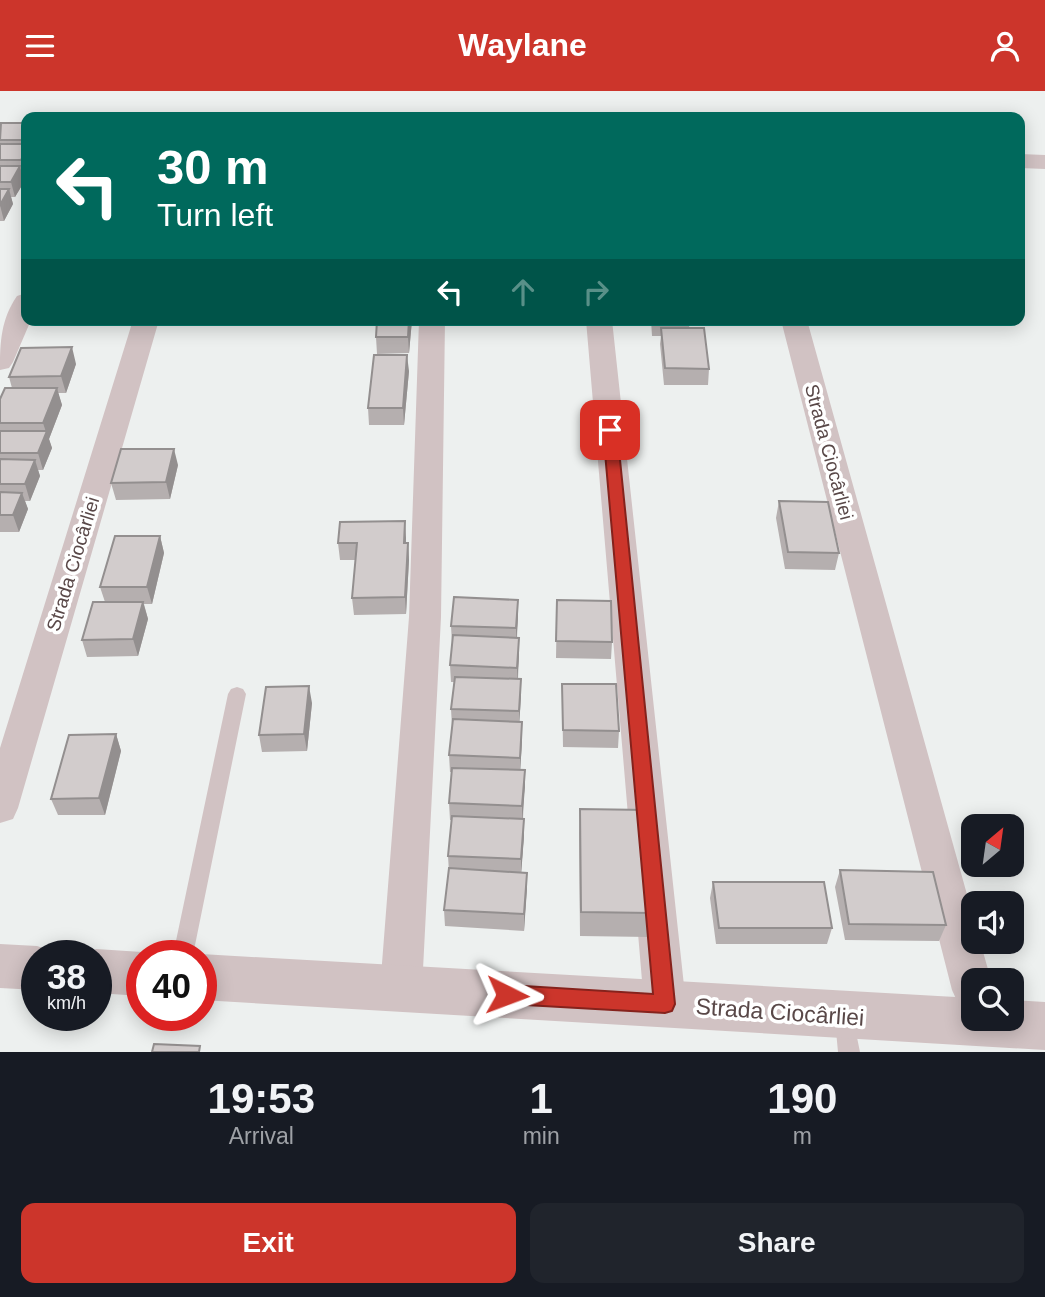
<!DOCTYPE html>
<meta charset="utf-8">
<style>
body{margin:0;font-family:Arial,sans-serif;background:#20242c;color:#f1f3f6;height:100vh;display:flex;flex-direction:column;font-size:26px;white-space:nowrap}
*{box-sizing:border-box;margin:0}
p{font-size:23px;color:#9ea1a6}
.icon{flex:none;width:38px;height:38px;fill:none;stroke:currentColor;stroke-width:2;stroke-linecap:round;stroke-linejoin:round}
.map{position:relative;height:961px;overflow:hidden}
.drawer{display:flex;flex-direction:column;background:#171b24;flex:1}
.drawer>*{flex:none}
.top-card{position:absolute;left:21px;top:21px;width:1004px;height:214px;border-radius:14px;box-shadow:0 4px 18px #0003;background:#00695c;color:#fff;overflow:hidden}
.needle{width:46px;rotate:29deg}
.controls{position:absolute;left:961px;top:723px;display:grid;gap:14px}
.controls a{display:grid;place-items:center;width:63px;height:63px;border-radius:14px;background:#171b24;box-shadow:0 4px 18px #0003;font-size:35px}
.speed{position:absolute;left:21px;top:849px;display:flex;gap:14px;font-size:35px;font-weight:700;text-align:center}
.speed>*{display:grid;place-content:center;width:91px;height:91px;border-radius:50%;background:#171b24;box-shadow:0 4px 18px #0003;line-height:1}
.speed small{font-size:18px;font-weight:400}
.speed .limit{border:10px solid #d22;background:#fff;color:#111}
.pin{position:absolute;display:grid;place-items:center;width:60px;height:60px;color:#fff;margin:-30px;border-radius:14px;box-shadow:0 4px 10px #0006}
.me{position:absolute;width:77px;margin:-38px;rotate:93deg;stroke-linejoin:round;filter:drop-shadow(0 0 5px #0008)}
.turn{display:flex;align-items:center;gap:24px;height:147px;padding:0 21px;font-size:32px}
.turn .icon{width:91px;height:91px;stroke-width:2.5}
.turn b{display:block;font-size:49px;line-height:60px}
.lanes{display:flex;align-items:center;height:66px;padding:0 21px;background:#0003;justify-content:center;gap:35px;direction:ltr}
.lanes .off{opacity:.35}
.eta{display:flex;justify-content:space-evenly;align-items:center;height:119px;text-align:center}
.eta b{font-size:42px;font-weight:700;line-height:49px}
.button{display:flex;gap:14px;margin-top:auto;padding:14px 21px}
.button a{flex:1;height:80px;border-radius:14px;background:#cc352b;color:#fff;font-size:28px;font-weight:700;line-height:80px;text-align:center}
.button a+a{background:#20242c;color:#f1f3f6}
header{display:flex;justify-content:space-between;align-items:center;height:91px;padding:0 21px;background:#cc352b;color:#fff;font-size:32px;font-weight:700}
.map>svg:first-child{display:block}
</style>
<header><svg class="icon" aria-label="menu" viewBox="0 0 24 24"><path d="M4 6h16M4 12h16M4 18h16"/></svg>Waylane<svg class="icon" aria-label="person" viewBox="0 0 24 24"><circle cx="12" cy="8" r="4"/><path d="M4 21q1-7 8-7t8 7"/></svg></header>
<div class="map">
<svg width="1045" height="961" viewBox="0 0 1045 961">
<rect width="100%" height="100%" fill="#edf0ef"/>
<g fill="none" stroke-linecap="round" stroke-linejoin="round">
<path fill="#d1c2c3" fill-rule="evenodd" d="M237,596l6,2 3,5 -53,261h-20l55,-261 3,-5z
M845,919l7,3 8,39h-22l-3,-32 3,-7z"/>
<path fill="#d1c2c3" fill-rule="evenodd" d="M1020,63l25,1v14l-25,-1z
M26,202v27h5l-18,42 -4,6 -9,2c0,-28 1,-51 17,-74z
M133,229h26l-141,488 -5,11 -13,4v-75z
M419,229h26l-4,297 -19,372 -6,13 -15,6 -15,-6 -6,-13 29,-372z
M586,229h26l74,684 -6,13 -15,6 -15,-6 -6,-13z
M781,229h26l166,596v25h7l11,39h-18v29l-15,-6 -6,-13z"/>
<path fill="#d1c2c3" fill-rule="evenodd" d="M0,853l37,2 18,6 1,3h-19v35l-37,-2z
M96,858l46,3 11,3h-11v41l-46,-3v-38h-18z
M201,863l772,44v21h39v-19l33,2v48l-844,-50v-45h-3z"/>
</g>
<path fill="#b5afaf" d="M26,32v51l-1,1h-3l2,7 -9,15h-4l2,7 -9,17h-4v-97z
M377,229h35l-3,33 -32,1 -1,-17z
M651,229h39l-1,8 20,41 -1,16h-44l-4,-41 1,-8h-9z
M76,273l-10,29h-8l4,12 -13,34 3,9 -9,22h-5l2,6 -10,25h-5l3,8 -9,23h-19v-133l12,-11 -3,-11z
M409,280l-5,54h-35l-1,-17z
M178,374l-8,34 -54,1 -5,-17z
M779,410l60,52 -4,17 -50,-1 -9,-51z
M160,445l4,17 -12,51h-8l4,15 -10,37 -51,1 -5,-17 23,-38 -5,-15z
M406,447v5h2l1,17 -3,54 -52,1 -2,-17 4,-38h-16l-2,-17z
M557,509l55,42 -1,17 -55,-1z
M518,526l-1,21h2v17l-1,24h3l-2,43 3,17 -2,31h5l-2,49 1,17 -3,36 6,1 -3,58 -79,-5 -1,-16 5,-38 -1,-16 4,-36h-2l-1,-17 3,-31h-2l-1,-17 3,-29 -1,-17 3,-27h-3l-1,-17 2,-22 -1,-17z
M562,593l57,47 -1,17 -55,-1z
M312,612l-5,48 -45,1 -3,-17z
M116,643l5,17 -16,64h-47l-7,-16z
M580,718l71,104 -2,24 -69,-1 -1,-103z
M840,779l106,55 -7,16 -94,-1 -10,-53z
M713,791l119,46 -5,16h-111l-6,-46z"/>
<path fill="#938f8f" d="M26,60v23l-1,1 -4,-15z
M20,75l4,16 -9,15 -4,-15z
M9,98l4,15 -9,17 -4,-16z
M409,229h3l-3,33 -1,-16z
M72,256l4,17 -10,29 -5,-17z
M407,264l2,16 -5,54 -1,-17z
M57,297l5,17 -13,34 3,9 -9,22 -5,-17 8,-21 -3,-9z
M174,358l4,16 -8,34 -4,-17z
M35,369l5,16 -10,25 -5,-17z
M22,402l6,16 -9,23 -6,-17z
M405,430l1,17 -1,22 -1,-17z
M160,445l4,17 -12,51 -5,-17z
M408,452l1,17 -3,54 -1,-17z
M518,509v17l-2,28v-17z
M143,511l5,17 -10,37 -5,-17z
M519,547v17l-2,30v-17z
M521,588v17l-2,32v-17z
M309,595l3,17 -5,48 -3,-17z
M522,631v17l-2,36v-17z
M116,643l5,17 -16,64 -6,-17z
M525,679v17l-3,36v-17z
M524,728v17l-3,40v-17z
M527,782v16l-3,42v-17z"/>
<path fill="#d2cccc" stroke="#938f8f" stroke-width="2" d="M1,32h25v17h-26z
M0,53h26v7l-5,9h-21z
M0,75h20l-9,16h-11z
M0,98h9l-9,16z
M377,229h32l-1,17h-32z
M661,237h43l5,41 -44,-1z
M72,256l-11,29 -52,1 12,-29z
M374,264h33l-4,53h-35z
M5,297h52l-14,35h-43v-24z
M0,340h47l-9,22h-38z
M121,358h53l-8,33 -55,1z
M0,368l35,1 -10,24h-25z
M0,401l22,1 -9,22h-13z
M779,410l49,1 11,51 -51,-1z
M405,430l-1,22h4l-3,54 -53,1 5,-55h-19l2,-21z
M115,445h45l-13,51h-47z
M454,506l64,3 -2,28 -65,-2z
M557,509l54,1 1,41 -56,-1z
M93,511h50l-10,37 -51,1z
M453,544l66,3 -2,30 -67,-3z
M455,586l66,2 -2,32 -68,-2z
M562,593h54l3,47 -56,-1z
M309,595l-5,48 -45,1 7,-48z
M453,628l69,3 -2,36 -71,-3z
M116,643l-17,64 -48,1 18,-64z
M452,677l73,2 -3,36 -73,-3z
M580,718l66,1 5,103 -70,-1z
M452,725l72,3 -3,40 -73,-3z
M449,777l78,5 -3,41 -80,-4z
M840,779l93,2 13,53 -97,-1z
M713,791h111l8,46h-113z
M154,953l46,2 -1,6h-47z"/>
<path fill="#cc352b" stroke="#85221c" stroke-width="2" d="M610,334l7,5 58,574 -3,7 -7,2 -158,-9 -8,-3 -3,-6 3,-7 8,-3 146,9 -50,-564z"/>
<g text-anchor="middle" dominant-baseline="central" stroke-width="7" stroke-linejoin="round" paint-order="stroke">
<g font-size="19" fill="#594848" stroke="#fff">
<text transform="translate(829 361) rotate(75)">Strada Ciocârliei</text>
<text transform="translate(73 473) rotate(-73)">Strada Ciocârliei</text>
</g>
<g font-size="23" fill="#594848" stroke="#fff">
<text transform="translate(780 921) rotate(4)">Strada Ciocârliei</text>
</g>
</g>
</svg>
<div class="controls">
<a><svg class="needle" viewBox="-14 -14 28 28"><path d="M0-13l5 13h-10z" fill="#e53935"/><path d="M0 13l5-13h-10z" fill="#9ea1a6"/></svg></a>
<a><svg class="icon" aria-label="sound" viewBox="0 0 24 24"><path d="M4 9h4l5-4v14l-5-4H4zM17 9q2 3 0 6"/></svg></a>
<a><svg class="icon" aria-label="search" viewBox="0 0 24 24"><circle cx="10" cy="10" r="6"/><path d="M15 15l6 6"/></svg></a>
</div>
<div class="speed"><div>38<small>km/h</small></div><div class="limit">40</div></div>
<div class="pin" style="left:610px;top:339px;background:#d93025"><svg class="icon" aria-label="arrive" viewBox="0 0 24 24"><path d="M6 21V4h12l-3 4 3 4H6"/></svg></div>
<svg class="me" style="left:507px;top:904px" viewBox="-20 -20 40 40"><path d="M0-17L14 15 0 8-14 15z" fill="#cc352b" stroke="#fff" stroke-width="4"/></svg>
<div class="top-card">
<div class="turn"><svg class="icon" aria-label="left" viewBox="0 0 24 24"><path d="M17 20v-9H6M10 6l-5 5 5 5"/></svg><div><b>30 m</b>Turn left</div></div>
<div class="lanes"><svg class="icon" aria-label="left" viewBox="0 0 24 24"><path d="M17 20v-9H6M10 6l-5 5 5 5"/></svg><svg class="icon off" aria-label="ahead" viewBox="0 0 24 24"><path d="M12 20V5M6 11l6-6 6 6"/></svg><svg class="icon off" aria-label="right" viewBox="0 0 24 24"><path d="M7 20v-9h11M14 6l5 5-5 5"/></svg></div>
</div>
</div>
<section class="drawer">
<div class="eta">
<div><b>19:53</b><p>Arrival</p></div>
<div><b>1</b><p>min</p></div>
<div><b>190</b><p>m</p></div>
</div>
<div class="button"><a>Exit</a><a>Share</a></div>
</section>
